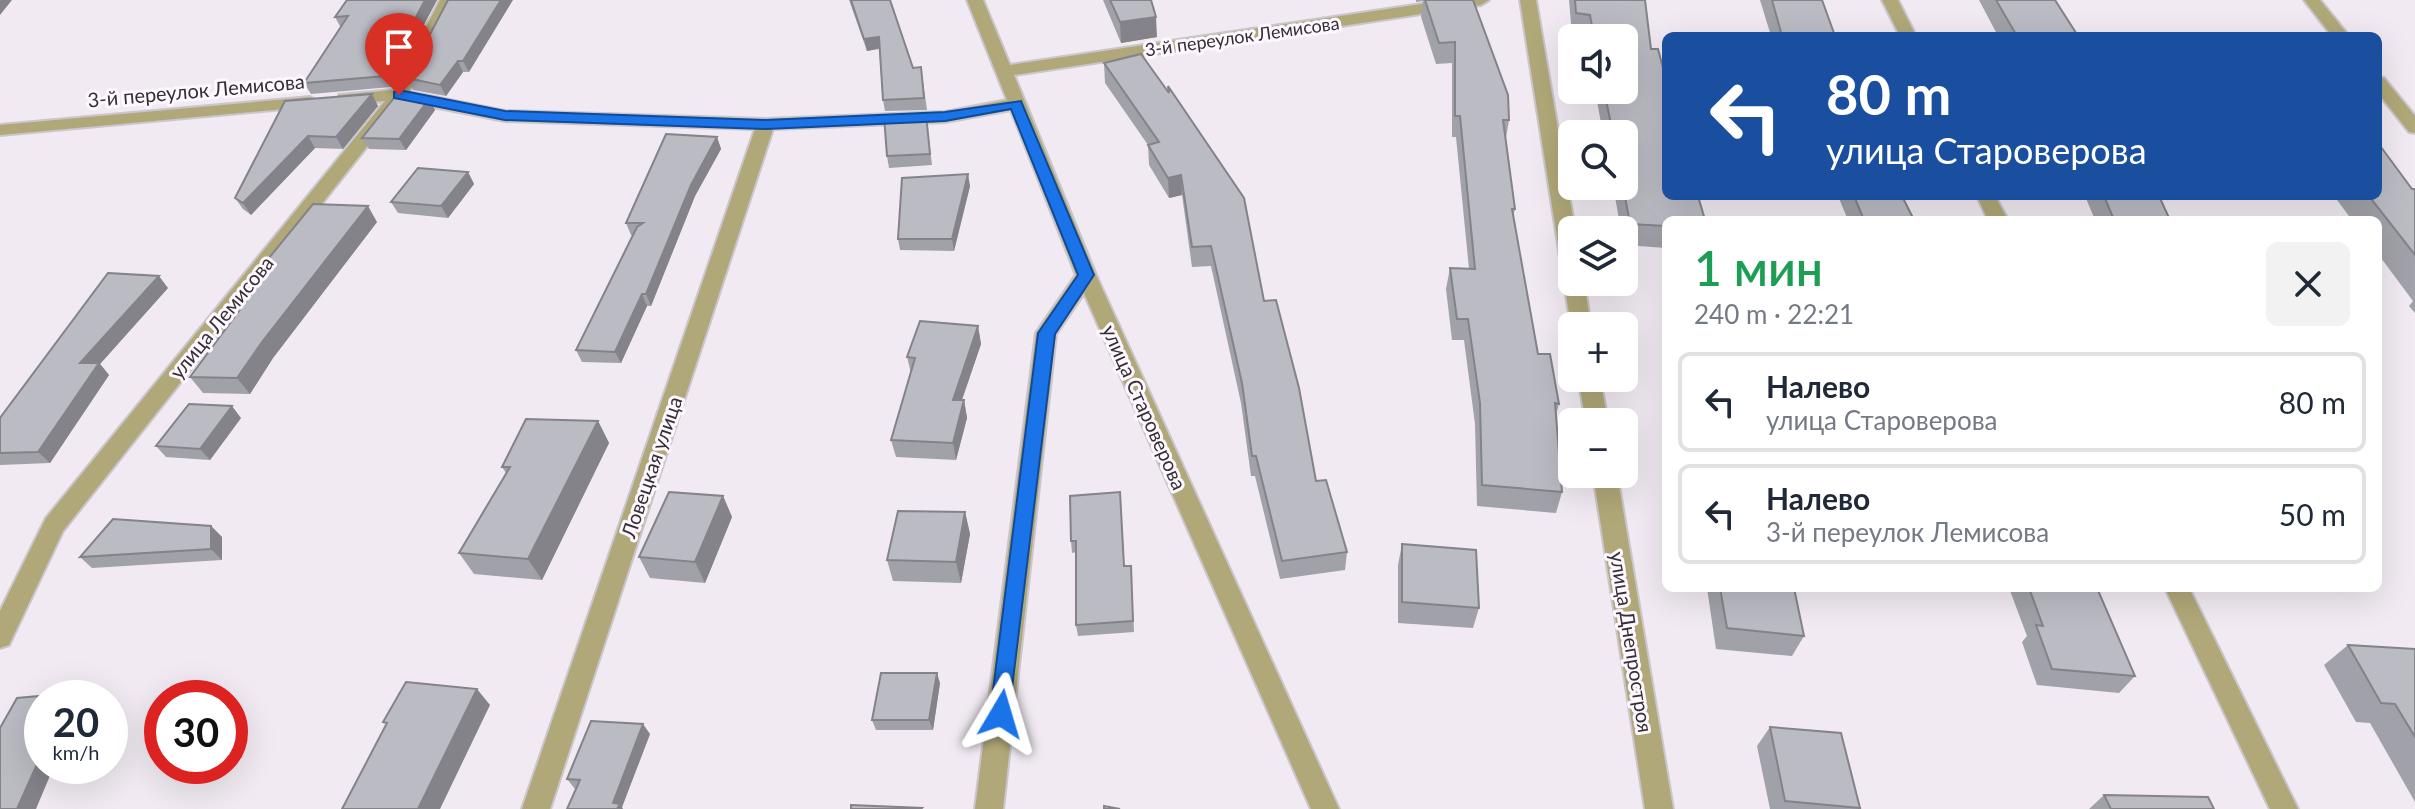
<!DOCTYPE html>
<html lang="ru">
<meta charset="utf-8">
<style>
body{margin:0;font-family:Lato,sans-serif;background:#f2f2f3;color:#1f2937;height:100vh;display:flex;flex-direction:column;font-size:30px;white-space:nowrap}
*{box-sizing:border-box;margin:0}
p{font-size:26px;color:#747a83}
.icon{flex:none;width:44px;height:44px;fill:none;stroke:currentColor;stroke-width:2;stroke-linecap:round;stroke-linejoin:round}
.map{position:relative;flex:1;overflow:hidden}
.panel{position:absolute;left:1662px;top:216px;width:720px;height:376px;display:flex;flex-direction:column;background:#fff;border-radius:12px;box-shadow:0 8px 32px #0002}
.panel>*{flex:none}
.banner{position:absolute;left:1662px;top:32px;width:720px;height:168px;border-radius:12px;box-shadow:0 8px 32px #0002;background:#1a4fa0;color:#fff;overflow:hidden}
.buttons{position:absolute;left:1558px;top:24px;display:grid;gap:16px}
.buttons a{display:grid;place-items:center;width:80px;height:80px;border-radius:12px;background:#fff;box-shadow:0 8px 32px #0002;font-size:40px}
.speed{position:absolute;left:24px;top:680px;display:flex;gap:16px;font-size:40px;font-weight:700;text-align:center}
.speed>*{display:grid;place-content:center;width:104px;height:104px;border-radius:50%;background:#fff;box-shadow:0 8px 32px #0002;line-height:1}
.speed small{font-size:20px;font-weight:400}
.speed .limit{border:12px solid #d22;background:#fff;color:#111}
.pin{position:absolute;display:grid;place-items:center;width:68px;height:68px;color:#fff;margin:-82px -34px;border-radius:50% 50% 50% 0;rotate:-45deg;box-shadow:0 0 8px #0007}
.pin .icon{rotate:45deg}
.me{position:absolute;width:88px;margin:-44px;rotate:7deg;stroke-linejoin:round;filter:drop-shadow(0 0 6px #0008)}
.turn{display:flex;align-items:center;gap:28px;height:168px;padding:0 32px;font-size:36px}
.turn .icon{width:104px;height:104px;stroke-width:2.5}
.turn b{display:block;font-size:56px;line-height:68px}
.round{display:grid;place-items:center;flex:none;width:84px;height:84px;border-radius:12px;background:#f2f2f3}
.head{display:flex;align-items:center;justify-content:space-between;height:136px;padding:0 32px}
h1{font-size:48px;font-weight:600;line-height:60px;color:#1e9e55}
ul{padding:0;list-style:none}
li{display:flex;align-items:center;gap:24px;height:100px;margin:0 16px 12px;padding:0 16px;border:4px solid #e0e1e3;border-radius:12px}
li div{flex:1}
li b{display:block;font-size:30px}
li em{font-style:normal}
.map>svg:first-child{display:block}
</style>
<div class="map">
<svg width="2415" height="809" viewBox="0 0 2415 809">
<rect width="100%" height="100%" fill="#f1eaf2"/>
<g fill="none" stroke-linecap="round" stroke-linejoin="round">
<defs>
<path id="minor" d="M440,0h16l-47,92 96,19 261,8 179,-7 62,-12 -40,-100h16l27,65 438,-65h41l-8,5 -467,70 82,200 243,534h-28l-227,-516 -28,41 -53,475h-28l61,-476 40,-58 -65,-165 -66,12 -172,7 -223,680h-28l233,-680 -250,-8 -102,-20 -340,430 -54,114 -9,3v-37l46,-93 339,-417 -40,3 -6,-1v-8l54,-5z
M1520,0h16l39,230h-3v52h12l7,44h-20l-7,-44 6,-6 -8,-6z
M1882,0h16l18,36h-16z
M2304,0h16l29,36h-17z
M2378,77l6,1 31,38v17l-6,-1 -31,-39z
M310,97l9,5 -3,4 -316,29v-10z
M1977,196h18l13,24h-20z
M1578,378h22l8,44h-22z
M1593,474h24l56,335h-28z
M2165,588h24l109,221h-28z"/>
</defs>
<use href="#minor" stroke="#cbc5cc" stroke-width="4"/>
<use href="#minor" fill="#b0a878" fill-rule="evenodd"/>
</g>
<path fill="#a1a1a9" d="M347,0h90l-46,87 -80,7 -7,-11 37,-55 -6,-11z
M448,0l21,72h-6l-17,24 -33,-6 -6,-12z
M849,0h41l23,68 8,-1 6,43 -42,1 -2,-11 -4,-51 -12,2z
M1103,0h48l6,37 -36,6z
M1416,0h57l36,120 -3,18 9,71 -2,8 25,137 21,50 -3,11 6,77 -6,21 -79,-7 -2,-82 -11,-84h-12l-6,-51 4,-21 19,1 -13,-132h-4v-74l-16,1 -15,-47 2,-16 -7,1z
M1569,0h76l21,220v28l-42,-3v-15h-3l-8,-44h11v-52h-21l-8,-44h29v-52h-39v-2l-13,-1z
M1760,0h62l13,36h-64z
M1979,0h76l23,36h-80z
M1141,54l123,247 52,180 31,71 -2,18 -65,9 -25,-103h-4l-10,-73 -30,-137 -19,1 -10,-72 -13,3 -20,-33 -1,-20 -43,-62 -1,-20z
M372,94l6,12 -35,43 -28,-1 -64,67 -8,-6 -8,-11 50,-97z
M429,99l6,11 -29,40 -37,-1 -7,-11z
M926,114l6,51 -43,3 -2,-12z
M717,137l4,12 -26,47 -44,110h-4l-26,57 -39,-1 -6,-12 57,-115h-2l-5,-12z
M468,172l6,12 -26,34 -50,-5 -7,-11z
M970,186l-16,65 -54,-1 -2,-11z
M2412,189h3v124l-6,-7 4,-5 -35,-47v-34h-26l-18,-24h44z
M1838,196h64l12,24h-66z
M2085,196h74l11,24h-75z
M377,222l-104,136 -23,36 -47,-1 -13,-16 58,-78 -6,-8z
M168,288l-68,76 9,11 -59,88 -50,2v-47z
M978,326l3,18 -19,56h2l3,18 -11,42 -60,-3 -5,-17 20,-67 -4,-16z
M241,418l-31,42 -44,-3 -10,-11z
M598,421l11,22 -67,137 -68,-6 -15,-21 47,-80 -4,-6z
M723,496l9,21 -27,66 -55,-5 -11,-21z
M1070,496l54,70h7l3,66 -56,4 -2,-11v-73l-4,1 -1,-12z
M965,512l5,22 -9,49 -68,-2 -6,-21z
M211,526l11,11v23l-130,8 -12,-11z
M1402,544l77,64 -6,20 -75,-5v-58z
M1707,588h87l10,48 -12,20 -76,-7z
M2009,588h88l38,88 -16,17 -82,-8 -15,-43 5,-6z
M2312,588h39l-4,3z
M2348,645l67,4v153l-45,-79 -14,-1 -32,-57z
M940,683l-7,47h-57l-4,-10z
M1770,727l90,81 -1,1h-89l-13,-63z
M650,734l-28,73 -47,-18 -8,-10z
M2104,795l110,14h-125z"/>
<path fill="#838389" d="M0,0h12l-12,15z
M425,0h12l-46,87 -6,-11z
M501,0h12l-44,72 -6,-11z
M1156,17l1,20 -36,6 -1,-21z
M879,37l2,11 -14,3 -3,-12z
M458,61l5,11 -17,24 -6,-11z
M372,94l6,12 -35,43 -7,-12z
M429,99l6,11 -29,40 -7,-11z
M308,136l7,12 -64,67 -8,-12z
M717,137l4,12 -26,47 -44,110 -5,-12 45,-109z
M468,172l6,12 -26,34 -7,-12z
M968,174l2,12 -16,65 -2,-12z
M1181,175l1,20 -13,3 -1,-20z
M368,206l9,16 -104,136 -23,36 -13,-16 25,-36z
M159,276l9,12 -68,76 9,11 -59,88 -12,-11 42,-89z
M642,294l5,12 -26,57 -6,-11z
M978,326l3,18 -25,73 -3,-17z
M964,400l3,18 -11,42 -3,-17z
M232,406l9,12 -31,42 -10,-11z
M598,421l11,22 -67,137 -14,-21z
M723,496l9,21 -27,66 -10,-21z
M965,512l5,22 -9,49 -5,-21z
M211,526l11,11v23l-11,-11z
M937,673l3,10 -7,47 -4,-10z
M477,689l13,16 -50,104h-22z
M643,724l7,10 -28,73 1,2h-6l-4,-6z
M42,753v13h12l-18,43h-19z"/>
<path fill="#bbbbc4" stroke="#838389" stroke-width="2" d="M347,0h78l-40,76 -81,7 44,-67 -13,1z
M448,0h53l-38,61h-5l-18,24 -33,-7z
M851,0h39l23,68 8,-1 3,31 -41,2 -4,-63 -15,2z
M1110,0h41l5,17 -36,5z
M1425,0h48l35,95 1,25h-6l12,89h-3l26,145h12l9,50 -4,-1 7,89 -80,-7 -2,-82 -12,-84h-11l-7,-51 25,1 -15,-153h-5v-74l-16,1z
M1575,0h70l6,49h7l8,30v117h32l7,24h-39v6l-36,-2 -7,-38h1v-52h-11l-9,-44h20v-52h-30l-4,-23 -14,-2z
M1772,0h50l13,36h-53z
M1996,0h59l23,36h-61z
M1141,54l28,39 -1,-7 76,112 20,103 12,-1 23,88 17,93 10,-1 21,72 -65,9 -26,-105h-4l-10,-73 -31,-137 -19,1 -11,-72 -13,3 -20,-33 11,-3 -55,-79z
M398,93l31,6 -30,40 -37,-1z
M372,94l-36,43 -28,-1 -65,67 -8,-5 50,-97z
M926,114l4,40 -43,2 -3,-40z
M666,134l51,3 -26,48 -45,109h-4l-27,58 -39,-2 61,-123 6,-4h-17z
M2378,143l34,46h3v66l-46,-59h9z
M418,168l50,4 -27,34 -50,-4z
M968,174l-16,65h-54l4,-61z
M1854,196h48l12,24h-50z
M2104,196h55l11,24h-56z
M313,204l55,2 -106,136 -25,36 -47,-1 63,-85 -11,-1z
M108,273l51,3 -79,87h19l-61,89 -38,1v-35z
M920,321l58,5 -25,74h11l-11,43 -62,-3 24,-82 -8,-1z
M189,404l43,2 -32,43 -44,-3z
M526,419l72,2 -70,138 -69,-6 51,-86h-8z
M669,492l54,4 -28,66 -56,-5z
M1120,492l4,74h7l2,55 -57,4v-84h-5l-1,-45z
M898,511l67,1 -9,50 -69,-2z
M113,519l98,7v23l-131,8z
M1402,544l74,6 3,58 -77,-6z
M1720,588h74l10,48 -77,-8z
M2029,588h68l38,88 -83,-7 -16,-44 7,1z
M2348,645l67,4v88l-20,-33 -14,-1z
M881,673h56l-8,47h-57z
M406,682l71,7 -59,120h-76l45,-86 -4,-1z
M73,693l-2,5h-29v55l-25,56h-17v-81l17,-30z
M591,721l52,3 -30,79 7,1 -3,5h-50l13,-29 -13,-1z
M1770,727l71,6 19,75 -75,-7z
M2104,795l104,2 6,12h-103z
M851,805l71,3 -1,1h-70z
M1104,806l16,3h-16z"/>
<path fill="#1a73e8" stroke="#114b97" stroke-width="2" d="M399,90l106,21 261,9 179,-8 76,-11 73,174 -39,59 -47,387 -7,3 -8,-3 -3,-7 48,-381 40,-58 -67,-166 -66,12 -179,8 -261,-9 -111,-22v-6z"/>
<g text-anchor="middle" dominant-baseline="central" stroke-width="6" stroke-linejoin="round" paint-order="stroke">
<g font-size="18" fill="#323033" stroke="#fef7ff">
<text transform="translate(1242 36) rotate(-8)">3-й переулок Лемисова</text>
</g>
<g font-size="20" fill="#323033" stroke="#fef7ff">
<text transform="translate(196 90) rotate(-5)">3-й переулок Лемисова</text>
<text transform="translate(221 317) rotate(-51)">улица Лемисова</text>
<text transform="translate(1145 407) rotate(66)">улица Староверова</text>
<text transform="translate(651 467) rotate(-71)">Ловецкая улица</text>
<text transform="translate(1632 642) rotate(81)">улица Днепростроя</text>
</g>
</g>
</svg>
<div class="buttons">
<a><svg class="icon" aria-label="sound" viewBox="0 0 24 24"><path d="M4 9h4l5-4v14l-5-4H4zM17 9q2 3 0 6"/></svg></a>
<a><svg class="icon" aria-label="search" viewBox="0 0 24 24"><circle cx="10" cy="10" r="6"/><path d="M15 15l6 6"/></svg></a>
<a><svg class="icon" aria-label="layers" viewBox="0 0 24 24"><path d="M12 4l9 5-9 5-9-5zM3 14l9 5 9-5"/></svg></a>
<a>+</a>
<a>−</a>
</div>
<div class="speed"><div>20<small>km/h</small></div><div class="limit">30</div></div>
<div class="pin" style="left:399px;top:95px;background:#d93025"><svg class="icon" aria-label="arrive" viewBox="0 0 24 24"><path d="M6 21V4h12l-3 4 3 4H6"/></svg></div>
<svg class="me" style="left:1001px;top:714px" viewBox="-20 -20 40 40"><path d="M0-17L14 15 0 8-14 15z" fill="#1a73e8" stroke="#fff" stroke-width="4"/></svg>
<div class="banner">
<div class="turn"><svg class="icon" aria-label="left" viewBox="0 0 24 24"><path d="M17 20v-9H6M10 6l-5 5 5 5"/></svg><div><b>80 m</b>улица Староверова</div></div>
</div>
<section class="panel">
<div class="head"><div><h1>1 мин</h1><p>240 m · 22:21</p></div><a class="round"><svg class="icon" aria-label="close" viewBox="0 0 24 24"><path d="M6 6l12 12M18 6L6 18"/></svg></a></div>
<ul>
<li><svg class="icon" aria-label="left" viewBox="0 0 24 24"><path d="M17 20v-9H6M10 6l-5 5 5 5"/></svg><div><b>Налево</b><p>улица Староверова</p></div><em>80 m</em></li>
<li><svg class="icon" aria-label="left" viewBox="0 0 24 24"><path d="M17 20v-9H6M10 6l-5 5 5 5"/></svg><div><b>Налево</b><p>3-й переулок Лемисова</p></div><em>50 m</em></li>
</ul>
</section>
</div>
